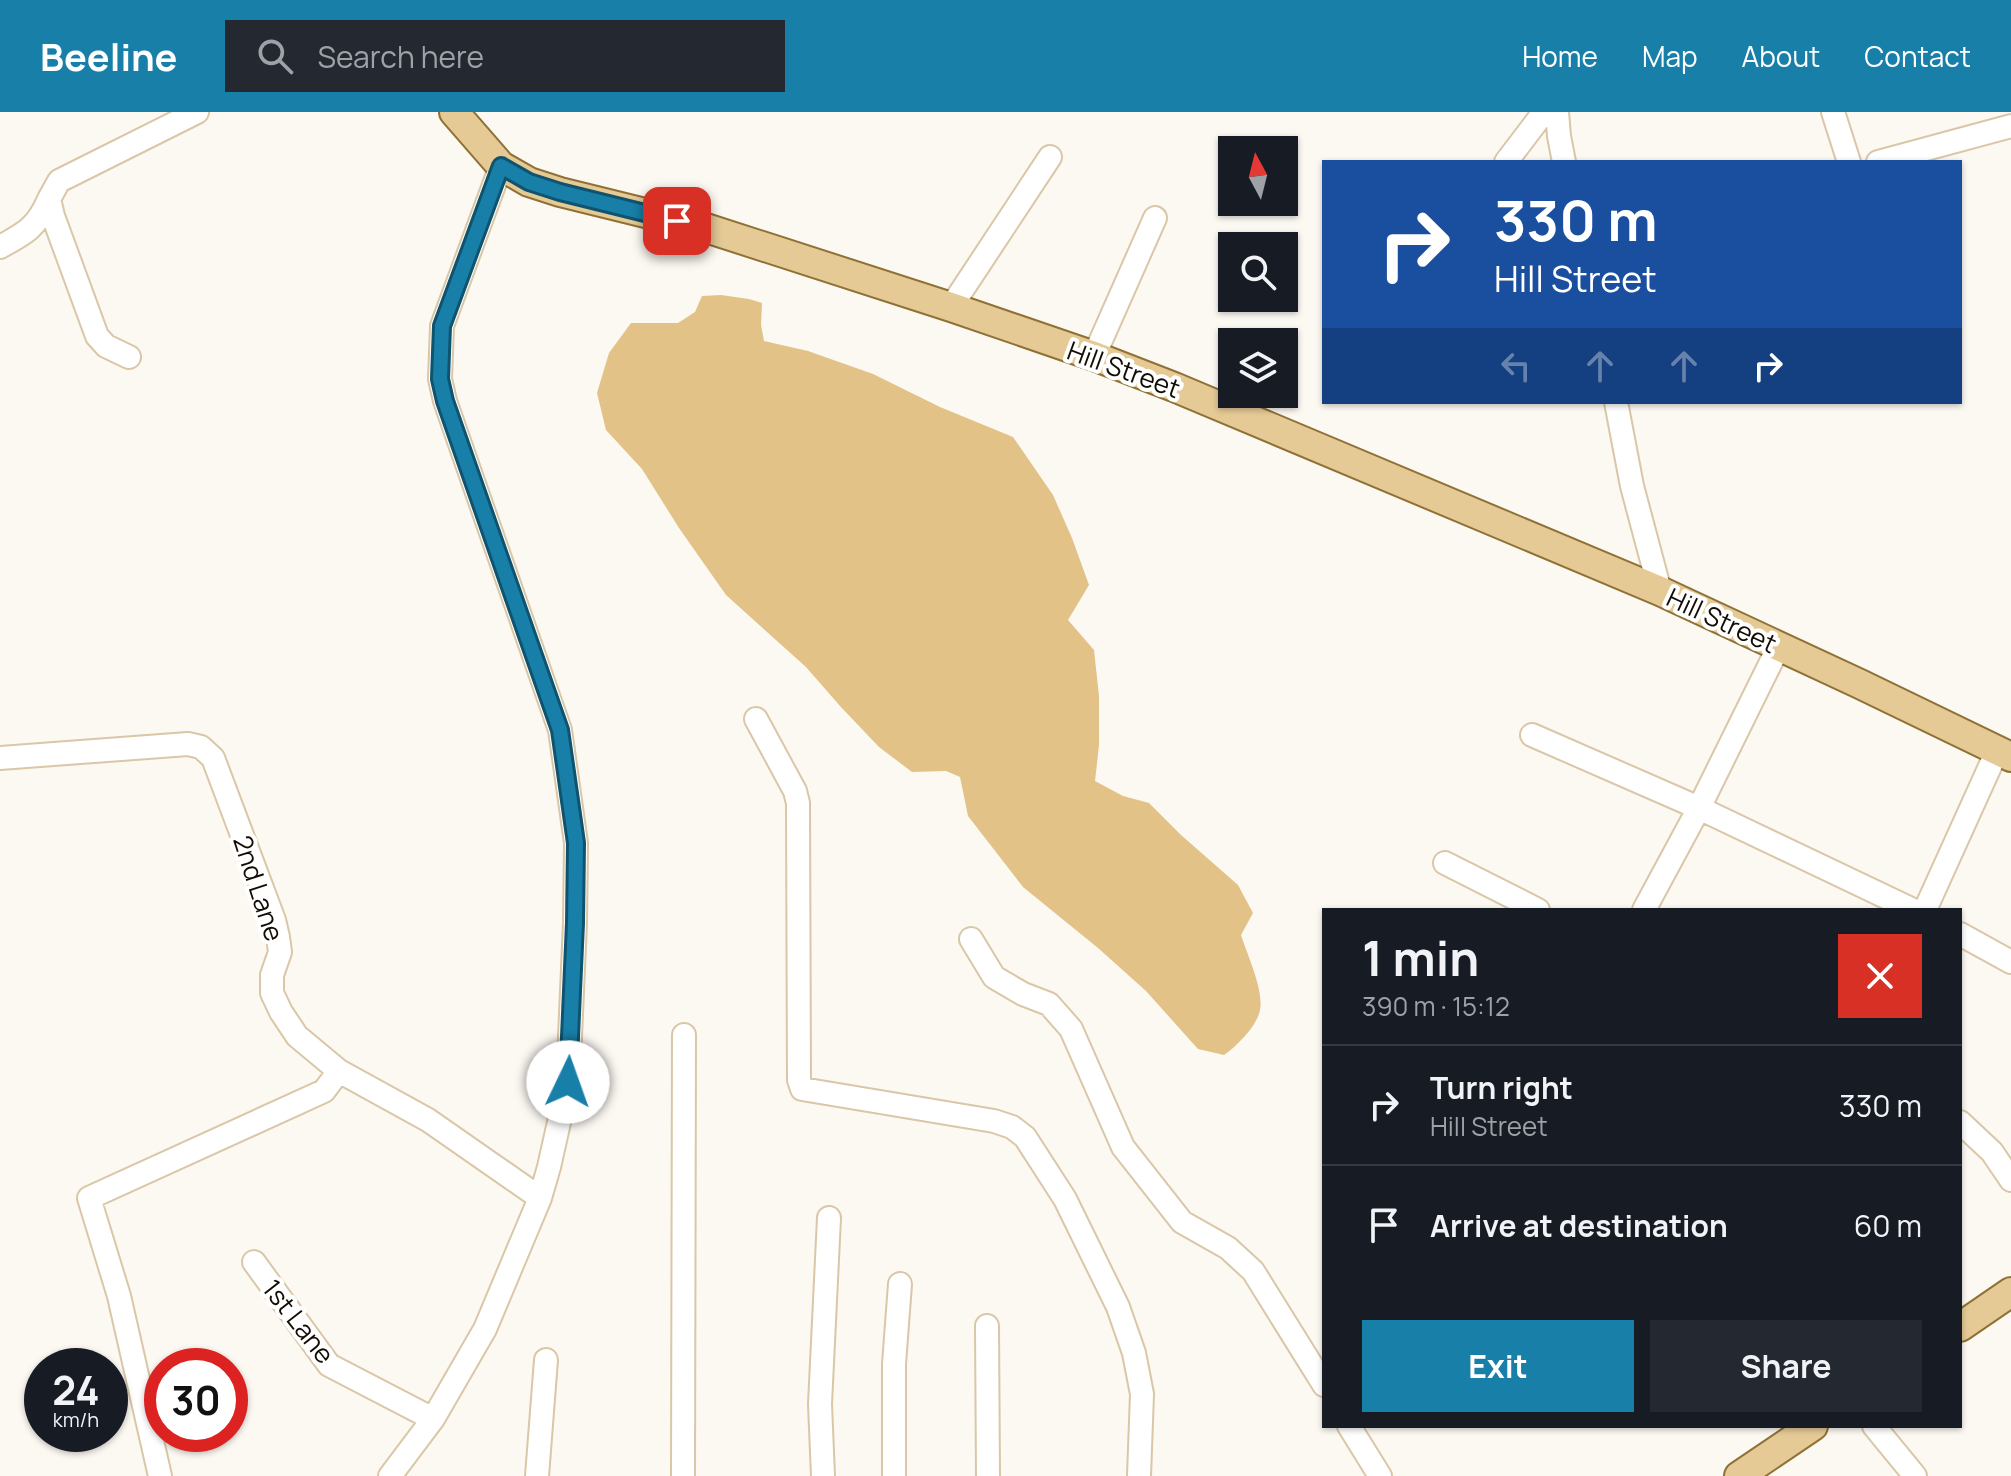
<!DOCTYPE html>
<meta charset="utf-8">
<style>
body{margin:0;font-family:Manrope,sans-serif;background:#242831;color:#f1f3f6;height:100vh;display:flex;flex-direction:column;font-size:30px;white-space:nowrap}
*{box-sizing:border-box;margin:0}
p{font-size:26px;color:#9ea1a6}
.icon{flex:none;width:44px;height:44px;fill:none;stroke:currentColor;stroke-width:2;stroke-linecap:round;stroke-linejoin:round}
.map{position:relative;flex:1;overflow:hidden}
.side{position:absolute;left:1322px;top:796px;width:640px;height:520px;display:flex;flex-direction:column;background:#171b24;border-radius:0px;box-shadow:0 2px 6px #0004}
.side>*{flex:none}
.top-card{position:absolute;left:1322px;top:48px;width:640px;height:244px;border-radius:0px;box-shadow:0 2px 6px #0004;background:#1a4fa0;color:#fff;overflow:hidden}
.needle{width:52px;rotate:353deg}
.buttons{position:absolute;left:1218px;top:24px;display:grid;gap:16px}
.buttons a{display:grid;place-items:center;width:80px;height:80px;border-radius:0px;background:#171b24;box-shadow:0 2px 6px #0004;font-size:40px}
.speed{position:absolute;left:24px;top:1236px;display:flex;gap:16px;font-size:40px;font-weight:700;text-align:center}
.speed>*{display:grid;place-content:center;width:104px;height:104px;border-radius:50%;background:#171b24;box-shadow:0 2px 6px #0004;line-height:1}
.speed small{font-size:20px;font-weight:400}
.speed .limit{border:12px solid #d22;background:#fff;color:#111}
.pin{position:absolute;display:grid;place-items:center;width:68px;height:68px;color:#fff;margin:-34px;border-radius:16px;box-shadow:0 4px 12px #0006}
.me{position:absolute;width:88px;margin:-44px;rotate:3deg;stroke-linejoin:round;filter:drop-shadow(0 0 6px #0008)}
.turn{display:flex;align-items:center;gap:28px;height:168px;padding:0 40px;font-size:36px}
.turn .icon{width:104px;height:104px;stroke-width:2.5}
.turn b{display:block;font-size:56px;line-height:68px}
.lanes{display:flex;align-items:center;height:76px;padding:0 40px;background:#0003;justify-content:center;gap:40px;direction:ltr}
.lanes .off{opacity:.35}
.round{display:grid;place-items:center;flex:none;width:84px;height:84px;border-radius:0px;background:#242831}
.summary{display:flex;align-items:center;justify-content:space-between;height:136px;padding:0 40px}
h1{font-size:48px;font-weight:700;line-height:60px}
.action{display:flex;gap:16px;margin-top:auto;padding:16px 40px}
.action a{flex:1;height:92px;border-radius:0px;background:#187fa9;color:#fff;font-size:32px;font-weight:700;line-height:92px;text-align:center}
.action a+a{background:#242831;color:#f1f3f6}
ul{padding:0;list-style:none}
li{display:flex;align-items:center;gap:24px;height:120px;padding:0 40px;border-top:2px solid #363941}
li div{flex:1}
li b{display:block;font-size:30px}
li em{font-style:normal}
header{display:flex;align-items:center;gap:48px;box-sizing:border-box;height:112px;padding:0 40px;background:#187fa9;color:#fff}
header strong{font-size:38px}
nav{display:flex;gap:44px;margin-inline-start:auto;font-size:28px}
.search{width:560px;height:72px;background:#242831;display:flex;align-items:center;gap:20px;box-sizing:border-box;padding:0 28px;border-radius:0px;color:#9ea1a6;font-size:30px}
.map>svg:first-child{display:block}
</style>
<header>
<strong>Beeline</strong>
<div class="search"><svg class="icon" aria-label="search" viewBox="0 0 24 24"><circle cx="10" cy="10" r="6"/><path d="M15 15l6 6"/></svg>Search here</div>
<nav><a>Home</a><a>Map</a><a>About</a><a>Contact</a></nav>
</header>
<div class="map">
<svg width="2011" height="1364" viewBox="0 0 2011 1364">
<rect width="100%" height="100%" fill="#fcf8f2"/>
<path fill="#e2c287" d="M721,183l28,4 13,4 -1,22 3,16 44,10 65,23 67,33 73,30 40,58 19,43 17,47 -21,35 26,30 5,46v49l-4,36 28,15 26,7 32,32 57,50 15,28 -12,22c6,19 23,55 19,75 -3,16 -23,36 -36,45l-26,-6 -52,-58 -48,-43 -75,-61 -55,-71 -8,-39 -14,-6 -34,1 -33,-25 -39,-41 -34,-39 -80,-72 -47,-67 -37,-59 -36,-39 -9,-37 12,-40 22,-30h47l17,-11 7,-16z"/>
<g fill="none" stroke-linecap="round" stroke-linejoin="round">
<defs>
<path id="minor" d="M1557,0l2,24 5,26
M1833,0l16,50
M1506,50l38,-50
M1878,50l133,-36
M0,135c26,-14 37,-20 49,-48
M951,195l99,-150
M1094,244l61,-138
M129,245l-23,-11 -9,-10 -44,-120 -4,-17 10,-18 138,-69
M1616,290l16,84 28,105
M756,607l39,72 3,12 1,277 3,9 192,32 18,6 13,10 40,62 53,108 16,46 8,41 -3,82
M1532,623l167,73 214,102
M0,646l188,-14 13,3 12,11 61,162 4,17 2,15 -8,23v18l9,19 16,24 42,35 89,49 112,78
M1445,751l93,47
M1644,798l55,-102 80,-162
M1925,798l72,-159
M1960,822l51,28
M971,827l23,38 29,17 26,10 22,25 52,118 59,75 46,26 25,23 71,114
M1960,1010l32,30 19,28
M254,1150l75,103 104,54
M987,1214l1,150
M1349,1314l31,50
M1874,1314l41,50
M160,1364l-41,-180 -30,-98 235,-107 15,-20
M390,1364l43,-57 52,-90 55,-131 9,-31 19,-85 7,-159 1,-80 -16,-113 -115,-329 -5,-22 2,-53 59,-160
M537,1364l9,-116
M683,1364l1,-441
M823,1364l-3,-72 9,-186
M894,1364v-112l6,-80"/>
<path id="major" d="M454,0l47,54 28,16 31,10 146,36 245,79 143,49 80,31 486,204 200,93 151,73
M1960,1215l51,-35
M1739,1364l74,-50"/>
</defs>
<use href="#minor" stroke="#d9c7a7" stroke-width="26"/>
<use href="#major" stroke="#8f7135" stroke-width="32"/>
<use href="#minor" stroke="#fff" stroke-width="22"/>
<use href="#major" stroke="#e5ca96" stroke-width="28"/>
</g>
<g fill="none" stroke-linecap="round" stroke-linejoin="round">
<defs>
<path id="route" d="M568,970l7,-159 1,-80 -16,-113 -115,-329 -5,-22 2,-53 59,-160 28,16 31,10 117,29"/>
</defs>
<use href="#route" stroke="#10536e" stroke-width="20"/>
<use href="#route" stroke="#187fa9" stroke-width="14"/>
</g>
<g text-anchor="middle" dominant-baseline="central" stroke-width="8" stroke-linejoin="round" paint-order="stroke">
<g font-size="26" fill="#120c03" stroke="#fff">
<text transform="translate(1124 257) rotate(20)">Hill Street</text>
<text transform="translate(1722 508) rotate(25)">Hill Street</text>
<text transform="translate(259 776) rotate(72)">2nd Lane</text>
<text transform="translate(299 1209) rotate(52)">1st Lane</text>
</g>
</g>
</svg>
<div class="buttons">
<a><svg class="needle" viewBox="-14 -14 28 28"><path d="M0-13l5 13h-10z" fill="#e53935"/><path d="M0 13l5-13h-10z" fill="#9ea1a6"/></svg></a>
<a><svg class="icon" aria-label="search" viewBox="0 0 24 24"><circle cx="10" cy="10" r="6"/><path d="M15 15l6 6"/></svg></a>
<a><svg class="icon" aria-label="layers" viewBox="0 0 24 24"><path d="M12 4l9 5-9 5-9-5zM3 14l9 5 9-5"/></svg></a>
</div>
<div class="speed"><div>24<small>km/h</small></div><div class="limit">30</div></div>
<div class="pin" style="left:677px;top:109px;background:#d93025"><svg class="icon" aria-label="arrive" viewBox="0 0 24 24"><path d="M6 21V4h12l-3 4 3 4H6"/></svg></div>
<svg class="me" style="left:568px;top:970px" viewBox="-20 -20 40 40"><circle r="19" fill="#fff"/><path d="M0-13L10 11 0 6-10 11z" fill="#187fa9"/></svg>
<div class="top-card">
<div class="turn"><svg class="icon" aria-label="right" viewBox="0 0 24 24"><path d="M7 20v-9h11M14 6l5 5-5 5"/></svg><div><b>330 m</b>Hill Street</div></div>
<div class="lanes"><svg class="icon off" aria-label="left" viewBox="0 0 24 24"><path d="M17 20v-9H6M10 6l-5 5 5 5"/></svg><svg class="icon off" aria-label="ahead" viewBox="0 0 24 24"><path d="M12 20V5M6 11l6-6 6 6"/></svg><svg class="icon off" aria-label="ahead" viewBox="0 0 24 24"><path d="M12 20V5M6 11l6-6 6 6"/></svg><svg class="icon" aria-label="right" viewBox="0 0 24 24"><path d="M7 20v-9h11M14 6l5 5-5 5"/></svg></div>
</div>
<section class="side">
<div class="summary"><div><h1>1 min</h1><p>390 m · 15:12</p></div><a class="round" style="background:#d93025;color:#fff"><svg class="icon" aria-label="close" viewBox="0 0 24 24"><path d="M6 6l12 12M18 6L6 18"/></svg></a></div>
<ul>
<li><svg class="icon" aria-label="right" viewBox="0 0 24 24"><path d="M7 20v-9h11M14 6l5 5-5 5"/></svg><div><b>Turn right</b><p>Hill Street</p></div><em>330 m</em></li>
<li><svg class="icon" aria-label="arrive" viewBox="0 0 24 24"><path d="M6 21V4h12l-3 4 3 4H6"/></svg><div><b>Arrive at destination</b></div><em>60 m</em></li>
</ul>
<div class="action"><a>Exit</a><a>Share</a></div>
</section>
</div>
